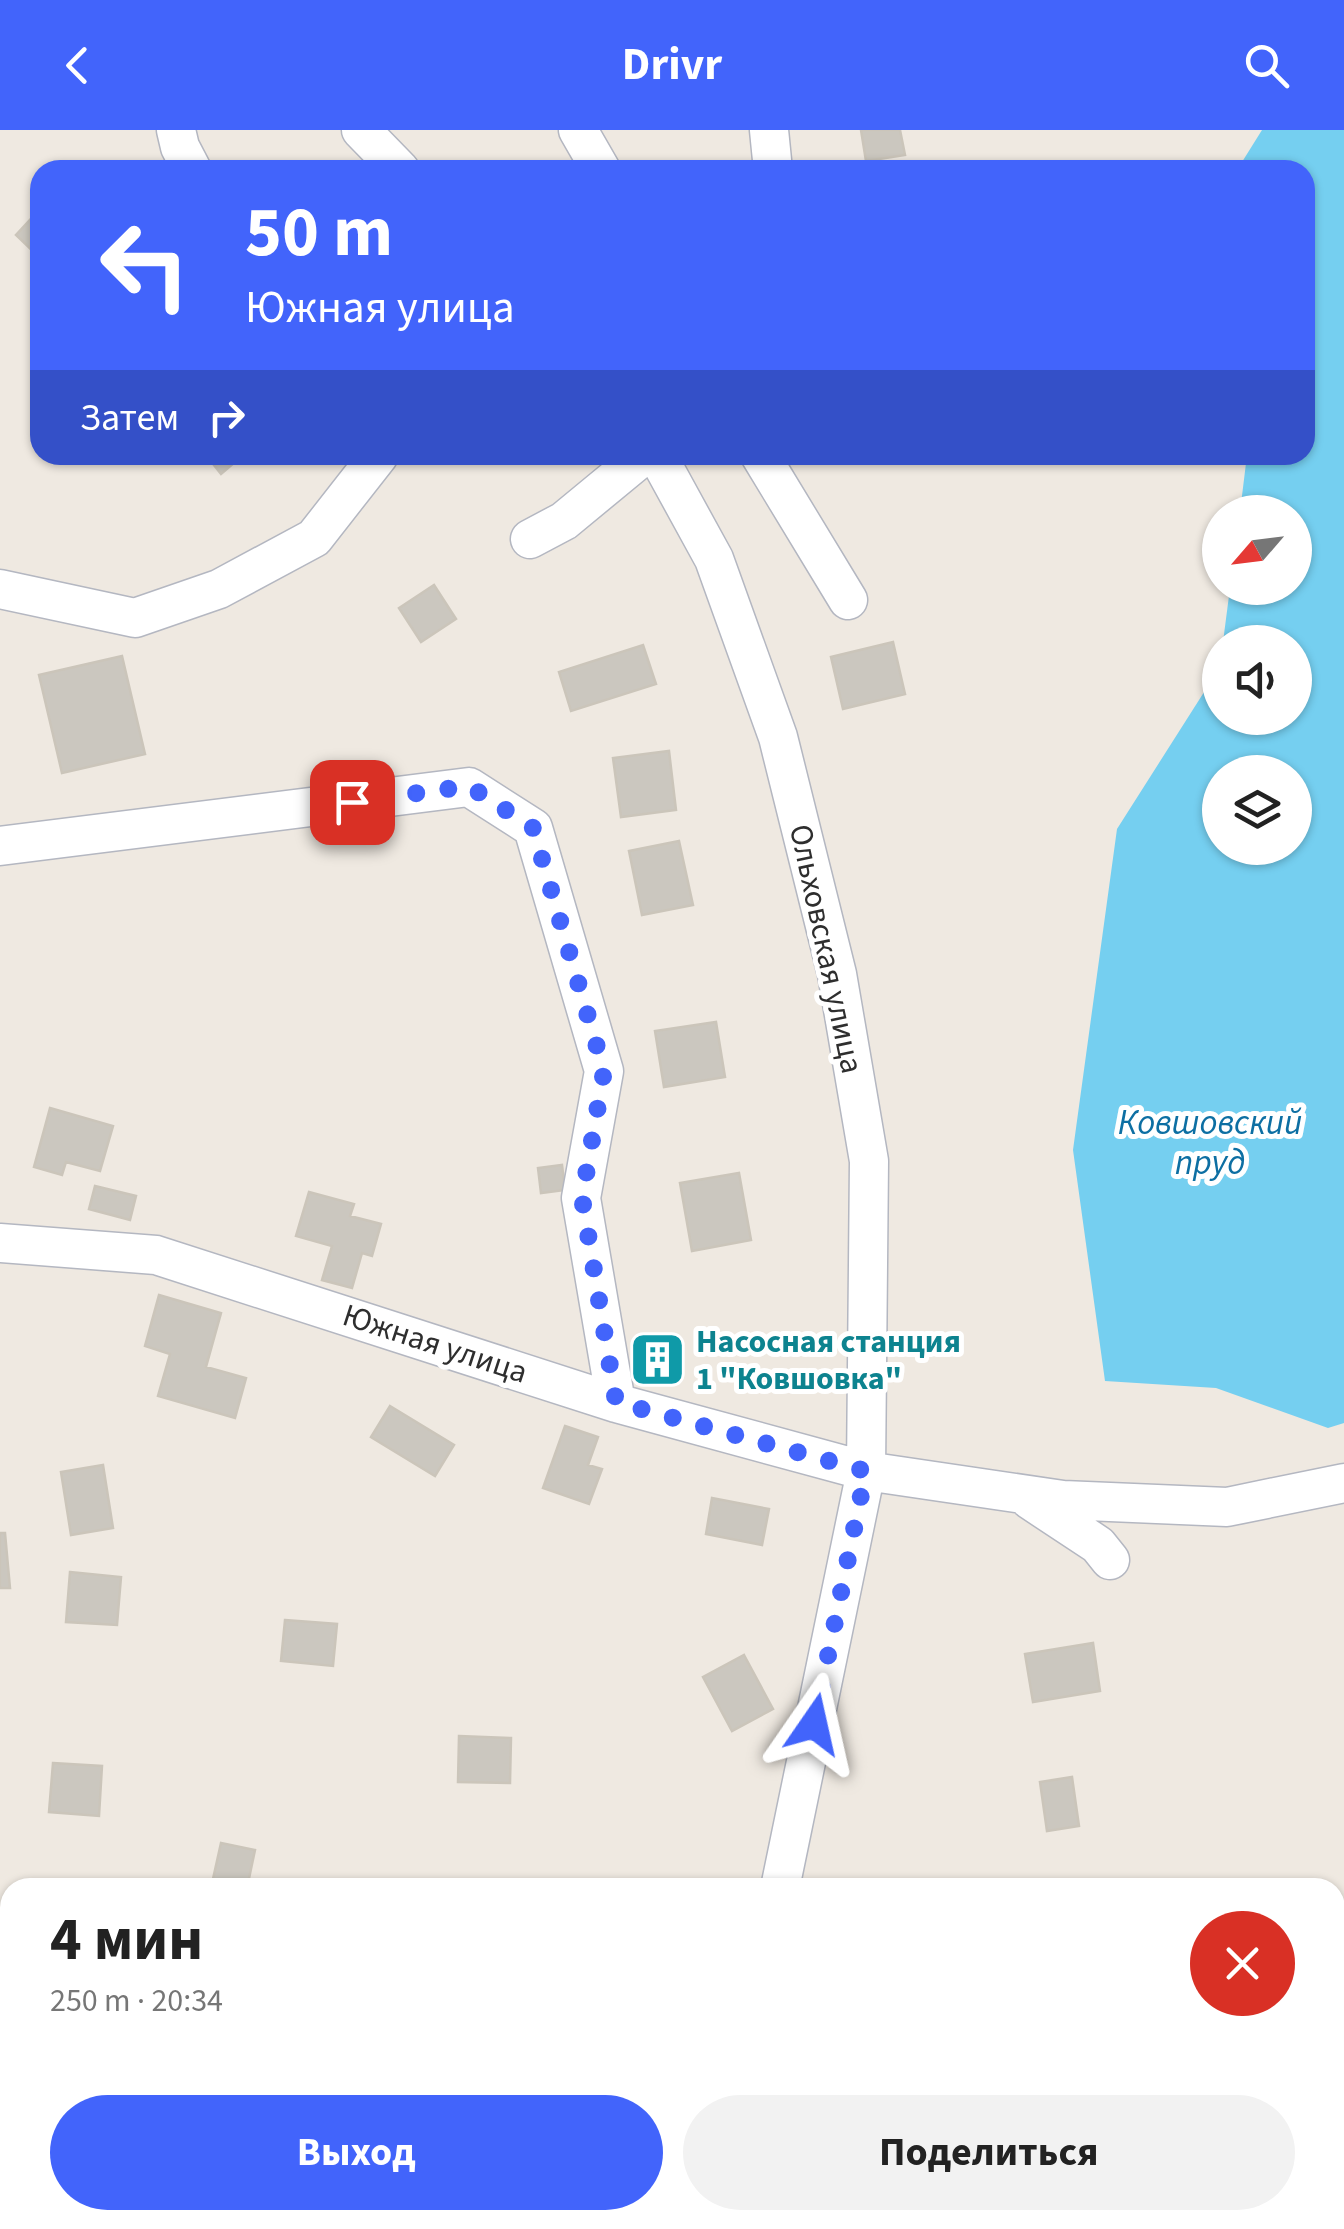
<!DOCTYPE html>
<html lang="ru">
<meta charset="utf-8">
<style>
body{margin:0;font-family:"Source Sans 3",sans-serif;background:#f2f2f2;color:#222;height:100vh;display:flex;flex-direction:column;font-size:38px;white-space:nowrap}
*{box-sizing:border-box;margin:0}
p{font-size:32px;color:#767676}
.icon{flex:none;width:55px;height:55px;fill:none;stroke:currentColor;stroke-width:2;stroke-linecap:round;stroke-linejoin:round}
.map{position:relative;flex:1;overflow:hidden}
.panel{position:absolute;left:0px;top:1748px;width:1345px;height:352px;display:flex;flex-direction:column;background:#fff;border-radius:30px 30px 0 0;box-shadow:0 2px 8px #0004}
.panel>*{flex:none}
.banner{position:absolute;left:30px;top:30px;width:1285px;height:305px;border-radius:30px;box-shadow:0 2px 8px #0004;background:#4264fb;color:#fff;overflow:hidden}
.needle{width:65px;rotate:242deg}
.fabs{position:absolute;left:1202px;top:365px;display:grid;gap:20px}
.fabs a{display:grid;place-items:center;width:110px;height:110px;border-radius:50%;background:#fff;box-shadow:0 2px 8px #0004;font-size:50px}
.pin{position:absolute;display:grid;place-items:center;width:85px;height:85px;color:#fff;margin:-42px;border-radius:20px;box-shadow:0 5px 15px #0006}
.me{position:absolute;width:110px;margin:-55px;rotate:11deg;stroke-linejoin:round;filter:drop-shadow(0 0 8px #0008)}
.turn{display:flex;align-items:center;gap:35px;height:210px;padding:0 50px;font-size:45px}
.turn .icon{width:130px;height:130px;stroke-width:2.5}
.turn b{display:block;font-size:70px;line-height:85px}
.then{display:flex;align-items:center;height:95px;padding:0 50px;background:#0003;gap:20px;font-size:38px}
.round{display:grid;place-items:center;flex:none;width:105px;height:105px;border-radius:52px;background:#f2f2f2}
.head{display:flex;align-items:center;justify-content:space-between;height:170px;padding:0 50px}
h1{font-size:60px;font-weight:700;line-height:75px}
.button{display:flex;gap:20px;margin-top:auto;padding:20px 50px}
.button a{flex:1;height:115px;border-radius:60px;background:#4264fb;color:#fff;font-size:40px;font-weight:700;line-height:115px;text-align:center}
.button a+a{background:#f2f2f2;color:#222}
header{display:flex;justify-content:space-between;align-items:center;height:130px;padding:0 50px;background:#4264fb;color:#fff;font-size:45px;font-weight:700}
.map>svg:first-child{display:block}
</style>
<header><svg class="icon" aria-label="back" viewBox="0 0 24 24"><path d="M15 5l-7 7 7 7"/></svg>Drivr<svg class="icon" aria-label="search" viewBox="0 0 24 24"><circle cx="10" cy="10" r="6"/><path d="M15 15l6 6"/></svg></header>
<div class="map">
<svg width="1344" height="2099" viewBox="0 0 1344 2099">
<rect width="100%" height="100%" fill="#efe9e1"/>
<path fill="#75cff0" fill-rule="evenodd" d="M1262,0h82v1293l-16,5 -112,-40 -111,-7 -32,-231 44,-321 103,-162v51h75v-76h-72l7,-54h65v-76h-55l7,-57h58v-285h-68zM1220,642h75v76h-75z"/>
<path fill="#cbc7bf" stroke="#cbc5ba" stroke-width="2.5" d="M861,0h39l5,25 -39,6z
M839,32l1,8h-46l-1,-2z
M40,79v47l-1,1 -23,-22z
M206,325h34l1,2 -20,17z
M434,455l22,34 -35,23 -22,-34z
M893,512l12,52 -62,15 -12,-52z
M643,515l13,39 -85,27 -12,-39z
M122,526l23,98 -83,19 -23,-98z
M669,621l7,59 -55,7 -8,-59z
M679,711l14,64 -51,10 -13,-64z
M716,892l9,55 -61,10 -9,-56z
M50,978l63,18 -13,45 -34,-9 -4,13 -28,-8z
M562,1035l3,25 -24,3 -3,-25z
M739,1043l12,67 -59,11 -12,-68z
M95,1056l41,10 -6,24 -41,-11z
M309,1062l45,12 -4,12 31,8 -9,32 -10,-3 -10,35 -30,-8 10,-34 -36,-10z
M159,1165l62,18 -15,54 40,11 -11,40 -77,-22 12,-42 -25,-8z
M667,1214l5,26 -26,5 -5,-26z
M390,1276l64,39 -19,31 -64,-39z
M565,1296l33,11 -10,28 14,4 -13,35 -46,-16z
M103,1335l10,63 -42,7 -10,-63z
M712,1368l57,11 -7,36 -56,-11z
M0,1403h5l5,55h-10z
M70,1442l51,5 -4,48 -51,-3z
M285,1490l52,4 -4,42 -52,-5z
M1093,1513l7,48 -67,11 -8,-48z
M744,1525l29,54 -41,22 -29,-54z
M459,1606l52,2 -1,45 -52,-1z
M53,1633l49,3 -3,50 -50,-4z
M1072,1647l7,49 -32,5 -7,-49z
M221,1713l34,7 -8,38h-36z
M939,1752l1,6h-50v-4z
M538,2090h50l-2,9h-49z
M1138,2090h50l3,9h-51z"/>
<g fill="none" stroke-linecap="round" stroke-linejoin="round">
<defs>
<path id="minor" d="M176,0l4,17 12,23
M361,0l39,40
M578,0l23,40
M769,0l4,40
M657,325l57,104 64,178 59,237 32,187 -3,310 -86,417
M760,325l88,145
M530,409l34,-18 80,-66
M0,459l135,29 84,-29 95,-51 65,-83
M0,716l469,-59 64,41 71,243 -23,127 35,205
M0,1113l156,12 460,148 250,68 197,29 164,7 117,-24
M1030,1370l68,45 12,15
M929,2090l2,9
M687,2099l3,-9"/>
</defs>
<use href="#minor" stroke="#b4b7c1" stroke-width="41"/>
<path stroke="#c9c9c9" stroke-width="6" stroke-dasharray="8 5" stroke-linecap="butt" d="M0,1973l10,-2"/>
<use href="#minor" stroke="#fff" stroke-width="38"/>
</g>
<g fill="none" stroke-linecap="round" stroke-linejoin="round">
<path stroke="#4264fb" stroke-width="18" stroke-dasharray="0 32.4" d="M352,672l117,-16 64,42 71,243 -22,127 34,204 250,69 -52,253"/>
</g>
<defs>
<symbol id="building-square" viewBox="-11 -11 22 22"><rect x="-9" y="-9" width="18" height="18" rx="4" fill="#0f9aa8" stroke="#fff"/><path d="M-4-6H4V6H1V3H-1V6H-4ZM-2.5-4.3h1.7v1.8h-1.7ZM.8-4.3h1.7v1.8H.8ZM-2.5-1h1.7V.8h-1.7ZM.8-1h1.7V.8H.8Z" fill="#fff"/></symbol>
</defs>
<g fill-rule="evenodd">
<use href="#building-square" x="626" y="1198" width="63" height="63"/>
</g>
<g text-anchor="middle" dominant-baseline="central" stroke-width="10" stroke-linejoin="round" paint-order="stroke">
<g font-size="32" fill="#2e2e2e" stroke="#fff">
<text transform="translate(826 819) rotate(78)">Ольховская улица</text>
<text transform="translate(435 1214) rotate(18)">Южная улица</text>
</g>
<g font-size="32" font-weight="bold" fill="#0d838f" stroke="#fff" text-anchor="start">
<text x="696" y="1212">Насосная станция<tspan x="696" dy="37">1 "Ковшовка"</tspan></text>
</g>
<g font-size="35" font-style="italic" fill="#0d6fa3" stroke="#fff">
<text x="1210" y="993">Ковшовский<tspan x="1210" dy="40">пруд</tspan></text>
</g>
</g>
</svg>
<div class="fabs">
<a><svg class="needle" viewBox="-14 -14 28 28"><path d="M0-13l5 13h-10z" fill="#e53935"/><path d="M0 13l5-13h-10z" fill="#767676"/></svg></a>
<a><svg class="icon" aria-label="sound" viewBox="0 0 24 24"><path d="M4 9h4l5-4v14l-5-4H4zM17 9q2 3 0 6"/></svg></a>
<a><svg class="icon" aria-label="layers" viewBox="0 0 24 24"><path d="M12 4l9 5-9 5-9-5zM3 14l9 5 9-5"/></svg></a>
</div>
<div class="pin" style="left:352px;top:672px;background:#d93025"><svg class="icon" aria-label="arrive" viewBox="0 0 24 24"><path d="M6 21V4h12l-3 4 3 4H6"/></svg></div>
<svg class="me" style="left:814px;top:1594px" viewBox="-20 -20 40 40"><path d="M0-17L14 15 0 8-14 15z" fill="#4264fb" stroke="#fff" stroke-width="4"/></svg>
<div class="banner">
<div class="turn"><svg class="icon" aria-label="left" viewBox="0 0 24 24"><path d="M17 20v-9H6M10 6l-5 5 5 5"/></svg><div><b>50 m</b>Южная улица</div></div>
<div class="then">Затем<svg class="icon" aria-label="right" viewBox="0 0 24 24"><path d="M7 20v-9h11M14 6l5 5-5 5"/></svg></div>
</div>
<section class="panel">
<div class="head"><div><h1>4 мин</h1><p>250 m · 20:34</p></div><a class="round" style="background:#d93025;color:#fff"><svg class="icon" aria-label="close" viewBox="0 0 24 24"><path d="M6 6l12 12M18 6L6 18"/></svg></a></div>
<div class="button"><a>Выход</a><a>Поделиться</a></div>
</section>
</div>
